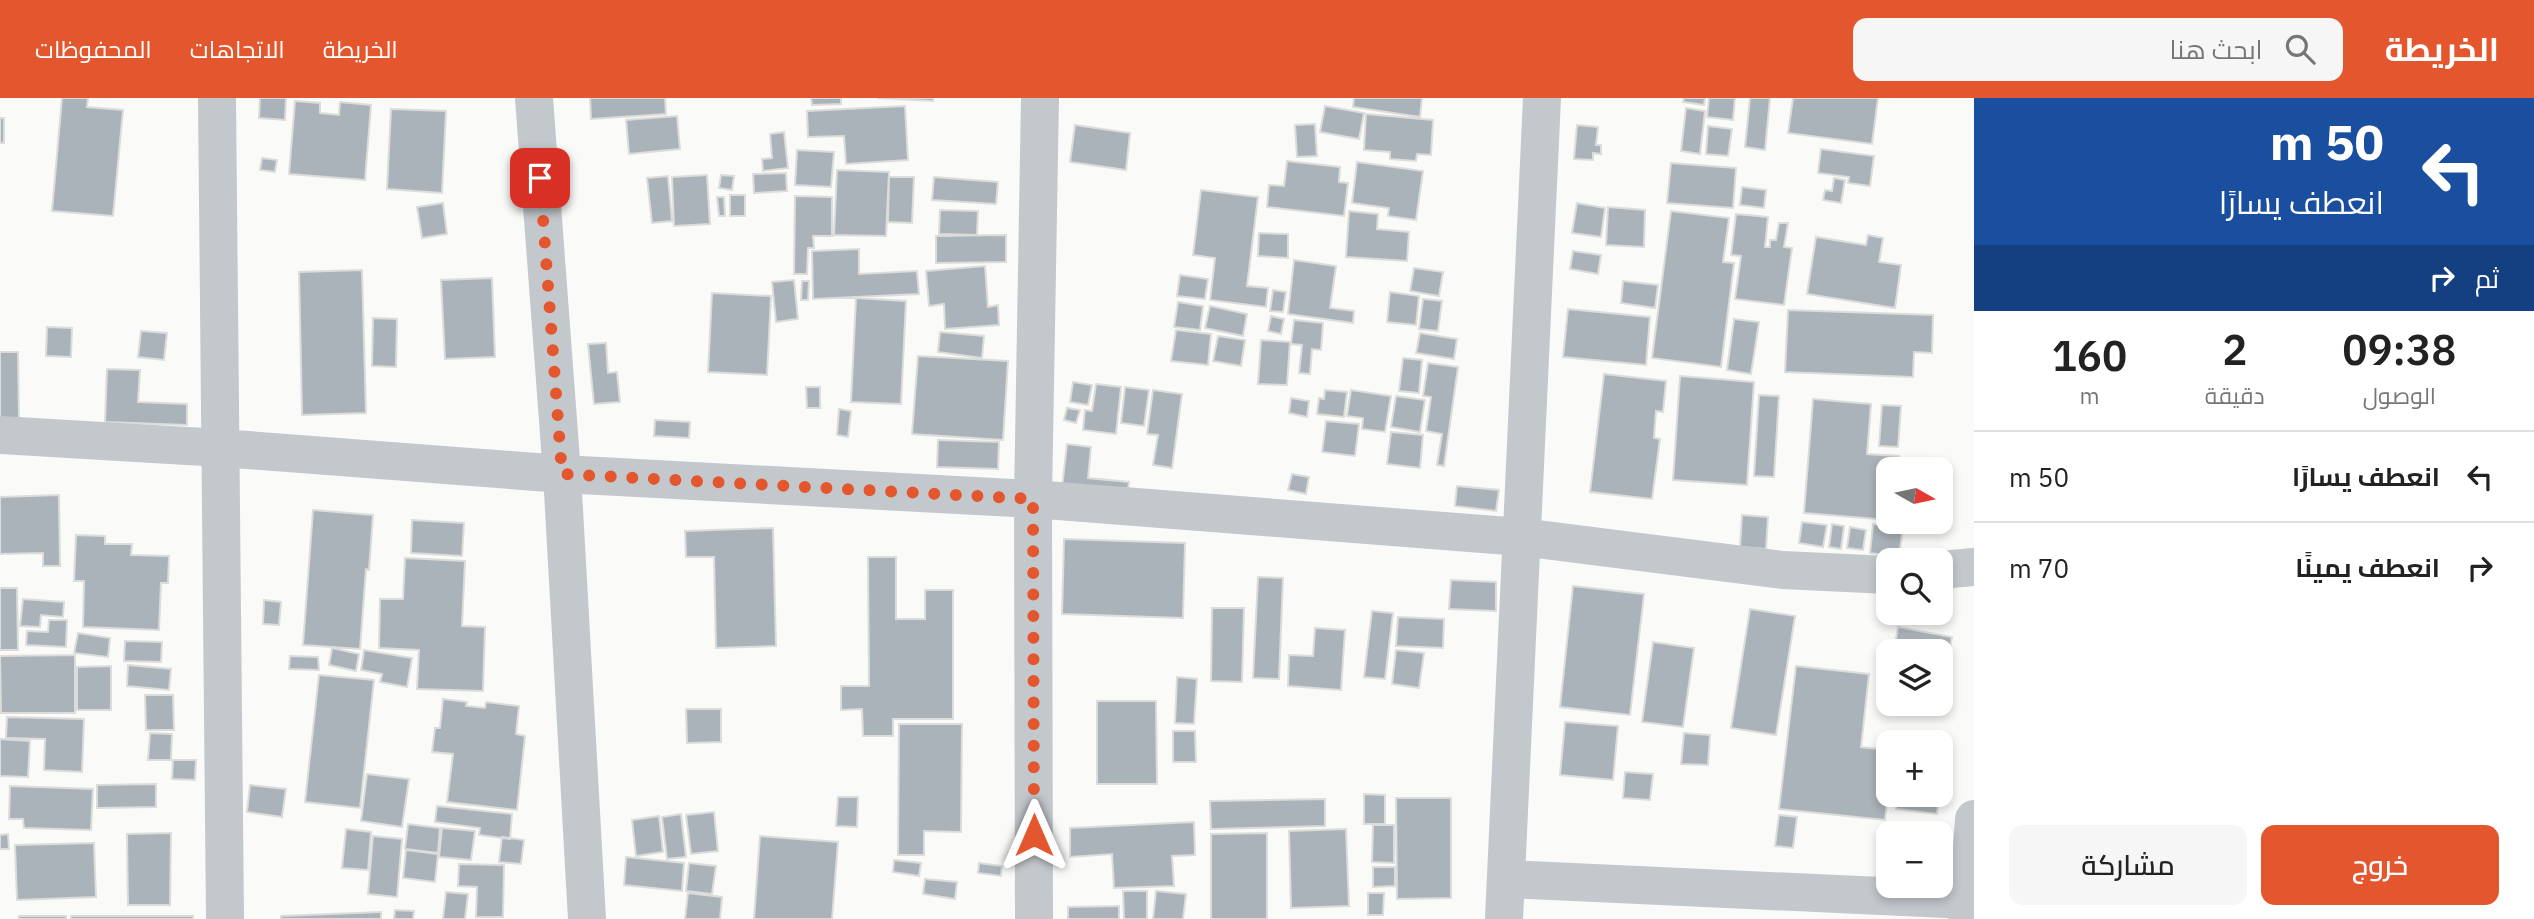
<!DOCTYPE html>
<html lang="ar">
<meta charset="utf-8">
<style>
body{margin:0;font-family:"IBM Plex Sans",Cairo,sans-serif;background:#f6f6f6;color:#222;direction:rtl;height:100vh;display:flex;flex-direction:column;font-size:26px;white-space:nowrap}
*{box-sizing:border-box;margin:0}
p{font-size:23px;color:#767676}
.icon{flex:none;width:38px;height:38px;fill:none;stroke:currentColor;stroke-width:2;stroke-linecap:round;stroke-linejoin:round}
.map{position:relative;flex:1;overflow:hidden;direction:ltr}
.details{display:flex;flex-direction:column;background:#fff;width:560px}
.details>*{flex:none}
.hud{background:#1a4fa0;color:#fff;overflow:hidden}
.needle{width:46px;rotate:99deg}
.buttons{position:absolute;left:1876px;top:359px;display:grid;gap:14px}
.buttons a{display:grid;place-items:center;width:77px;height:77px;border-radius:14px;background:#fff;box-shadow:0 4px 10px #0003;font-size:35px}
.pin{position:absolute;display:grid;place-items:center;width:60px;height:60px;color:#fff;margin:-30px;border-radius:14px;box-shadow:0 4px 10px #0006}
.me{position:absolute;width:77px;margin:-38px;rotate:0deg;stroke-linejoin:round;filter:drop-shadow(0 0 5px #0008)}
.turn{display:flex;align-items:center;gap:24px;height:147px;padding:0 35px;font-size:32px}
.turn .icon{width:91px;height:91px;stroke-width:2.5}
.turn b{display:block;font-size:49px;line-height:60px}
.then{display:flex;align-items:center;height:66px;padding:0 35px;background:#0003;gap:14px;font-size:26px}
.eta{display:flex;justify-content:space-evenly;align-items:center;height:119px;text-align:center}
.eta b{font-size:42px;font-weight:600;line-height:49px}
.primary-button{display:flex;gap:14px;margin-top:auto;padding:14px 35px}
.primary-button a{flex:1;height:80px;border-radius:14px;background:#e4572e;color:#fff;font-size:28px;font-weight:600;line-height:80px;text-align:center}
.primary-button a+a{background:#f6f6f6;color:#222}
ul{padding:0;list-style:none}
li{display:flex;align-items:center;gap:21px;height:91px;padding:0 35px;border-top:2px solid #e0e0e0}
li div{flex:1}
li b{display:block;font-size:26px}
li em{font-style:normal}
header{display:flex;align-items:center;gap:42px;box-sizing:border-box;height:98px;padding:0 35px;background:#e4572e;color:#fff}
header strong{font-size:33px}
nav{display:flex;gap:38px;margin-inline-start:auto;font-size:24px}
.search{width:490px;height:63px;background:#f6f6f6;display:flex;align-items:center;gap:18px;box-sizing:border-box;padding:0 24px;border-radius:14px;color:#767676;font-size:26px}
main{display:flex;flex:1;min-height:0}
.map>svg:first-child{display:block}
</style>
<header>
<strong>الخريطة</strong>
<div class="search"><svg class="icon" aria-label="search" viewBox="0 0 24 24"><circle cx="10" cy="10" r="6"/><path d="M15 15l6 6"/></svg>ابحث هنا</div>
<nav><a>الخريطة</a><a>الاتجاهات</a><a>المحفوظات</a></nav>
</header>
<main>
<section class="details">
<div class="hud">
<div class="turn"><svg class="icon" aria-label="left" viewBox="0 0 24 24"><path d="M17 20v-9H6M10 6l-5 5 5 5"/></svg><div><b>50 m</b>انعطف يسارًا</div></div>
<div class="then">ثم<svg class="icon" aria-label="right" viewBox="0 0 24 24"><path d="M7 20v-9h11M14 6l5 5-5 5"/></svg></div>
</div>
<div class="eta">
<div><b>09:38</b><p>الوصول</p></div>
<div><b>2</b><p>دقيقة</p></div>
<div><b>160</b><p>m</p></div>
</div>
<ul>
<li><svg class="icon" aria-label="left" viewBox="0 0 24 24"><path d="M17 20v-9H6M10 6l-5 5 5 5"/></svg><div><b>انعطف يسارًا</b></div><em>50 m</em></li>
<li><svg class="icon" aria-label="right" viewBox="0 0 24 24"><path d="M7 20v-9h11M14 6l5 5-5 5"/></svg><div><b>انعطف يمينًا</b></div><em>70 m</em></li>
</ul>
<div class="primary-button"><a>خروج</a><a>مشاركة</a></div>
</section>
<div class="map">
<svg width="1974" height="821" viewBox="0 0 1974 821">
<rect width="100%" height="100%" fill="#fafaf8"/>
<path fill="#aab3b9" stroke="#dcdcda" stroke-width="2" d="M62,0h26l-1,9 36,3 -10,106 -61,-5z
M260,0h26l-1,22 -26,-2z
M590,0h75l1,16 -75,5z
M811,0h30v6l-29,1z
M877,0h56v3z
M1354,0h68l-2,19 -67,-10z
M1684,0h21l-1,7 -21,-3z
M1709,0h26l-2,22 -26,-3z
M1750,0h20l-5,52 -20,-3z
M1793,0h85l-6,46 -84,-11z
M295,3l25,2v10l19,2 1,-13 31,3 -6,75 -76,-6z
M905,8l3,54 -62,4 -2,-28 -36,1 -1,-26z
M1325,8l39,7 -5,26 -39,-7z
M1686,10l19,3 -5,43 -19,-3z
M391,11l55,2 -4,82 -55,-4z
M1366,16l67,6 -2,35 -14,-1 -1,7 -26,-2v-7l-26,-2z
M677,18l3,33 -51,5 -3,-34z
M0,20h4v25h-4z
M1315,26l2,32 -20,1 -2,-32z
M1075,27l55,8 -4,37 -56,-8z
M1577,27l21,2 -2,18h5v9l-8,-1v7l-19,-1z
M1708,28l24,3 -4,27 -22,-2z
M784,34l4,36 -25,3 -1,-12 10,-1 -2,-24z
M1821,51l53,7 -4,30 -22,-3 1,-6 -31,-4z
M797,52l37,2 -3,35 -36,-2z
M262,60l15,2 -2,12 -15,-2z
M1287,63l53,6 -1,15 9,1 -4,33 -77,-9 2,-22 15,1z
M1357,64l66,9 -7,49 -28,-4 1,-8 -37,-5z
M1671,65l65,5 -3,40 -66,-5z
M837,72l52,2 -3,64 -52,-1z
M786,75l1,18 -33,2 -1,-19z
M707,77l3,49 -36,2 -2,-49z
M721,77l13,1 -2,14 -13,-2z
M668,78l4,45 -20,2 -5,-45z
M889,79h25l-2,46 -24,-1z
M934,79l64,5 -2,22 -64,-4z
M1834,80l11,2 -4,23 -18,-3 2,-10 7,1z
M1742,89l24,3 -2,18 -24,-3z
M1201,92l57,7 -11,89 21,2 -2,19 -56,-7 5,-42 -22,-3z
M730,97h15v21h-15z
M795,98l37,1v39h-19l1,12h-6l-1,26h-13z
M717,99h7l1,19h-6z
M443,105l4,31 -25,4 -5,-31z
M1577,105l28,5 -4,29 -29,-4z
M1608,109l37,3 -1,37 -38,-2z
M940,112l38,1 -1,24 -38,-1z
M1349,113l29,3 -1,15 32,3 -2,29 -61,-4z
M1671,113l58,7 -6,44 11,1 -13,104 -69,-9z
M1736,116l32,3 -3,30h5v-7h6l3,-17h9l-4,24 8,1 -8,57 -49,-6 6,-43 -10,-1z
M1259,135l29,1v24l-30,-2z
M1006,137v27l-70,1v-27z
M1868,137l15,3 -4,24 22,3 -6,43 -88,-14 9,-57 50,8z
M859,151v25l58,-3 2,23 -106,5 -1,-48z
M1573,153l28,4 -3,19 -28,-5z
M1294,162l42,6 -6,42 24,3 -1,12 -65,-9z
M985,168l3,41 10,-2 1,20 -54,4 -1,-25 -15,2 -3,-35z
M1414,170l29,4 -4,24 -29,-5z
M362,172l4,143 -64,2 -3,-143z
M1180,177l28,4 -3,20 -28,-3z
M492,180l3,79 -50,2 -4,-79z
M794,182l4,39 -22,3 -4,-40z
M802,183h7l-1,19h-7z
M1623,183l35,4 -3,23 -34,-5z
M1273,192l13,2 -3,20 -13,-1z
M1390,194l29,4 -3,29 -29,-3z
M712,195l59,3 -4,79 -59,-3z
M856,200l50,3 -5,103 -50,-2z
M1423,201l19,2 -4,30 -19,-2z
M1178,204l25,4 -3,24 -26,-3z
M1210,208l37,8 -4,22 -38,-8z
M1568,211l82,8 -4,48 -83,-8z
M1788,212l145,5 -1,38 -18,-1 -1,25 -128,-5z
M1271,218l13,3 -3,15 -13,-3z
M373,220l24,1 -1,48 -24,-1z
M1734,221l25,3 -8,52 -24,-4z
M1294,222l29,3 -2,27 -9,-1 -2,25 -11,-1 3,-28 -11,-1z
M47,229l25,1 -1,29 -25,-1z
M1176,232l35,4 -3,31 -37,-4z
M141,233l26,2 -3,27 -26,-3z
M940,234l44,4 -2,22 -44,-6z
M1420,235l37,6 -3,20 -38,-6z
M1218,238l27,4 -4,26 -28,-5z
M1261,242l29,2 -3,43 -29,-1z
M606,245l2,30 9,-1 3,30 -26,2 -6,-60z
M0,254h18l1,66h-19z
M918,258l90,5 -5,79 -91,-6z
M1403,260l19,2 -3,33 -20,-2z
M1428,265l30,4 -14,99 -7,-1 5,-31 -16,-3 5,-34 -8,-1z
M107,271l33,1 -2,32 49,2v21l-82,-3z
M1604,276l62,7 -3,31 -7,-1 -2,27 6,1 -8,60 -62,-7z
M1680,278l74,6 -7,103 -74,-5z
M1073,284l19,3 -4,20 -18,-3z
M1096,286l25,3 -5,47 -33,-4 2,-20 7,1z
M806,289h14v21h-13z
M1125,289l24,3 -5,36 -23,-3z
M1153,292l29,4 -10,74 -19,-3 5,-30 -11,-1z
M1325,292l22,2 -3,25 -27,-3 2,-16 5,1z
M1351,292l40,6 -6,36 -23,-3 1,-11 -16,-2z
M1759,297l20,1 -5,81 -20,-1z
M1396,298l29,4 -5,32 -29,-5z
M1291,300l18,3 -2,16 -18,-4z
M1813,301l58,5 -4,50 32,2 -1,13h-10v51l-84,-7z
M1882,307l19,1 -3,41 -19,-1z
M1067,310l13,2 -4,13 -12,-3z
M839,311l12,2 -3,26 -11,-2z
M655,322l35,2 -1,16 -35,-2z
M1326,323l33,3 -4,32 -33,-4z
M1391,334l32,3 -3,33 -33,-4z
M938,342l61,2 -1,27 -61,-2z
M1067,346l24,3 -3,31 41,4 -3,23 -65,-8z
M1292,376l17,3 -3,17 -18,-4z
M1457,388l42,4 -3,21 -41,-5z
M59,397l1,71h-17v-13l-43,1v-57z
M313,412l60,5 -4,55 -3,-1 -6,80 -57,-4z
M1742,417l26,2 -2,32 -26,-2z
M412,422l52,3 -2,33 -51,-3z
M1802,424l25,3 -4,22 -24,-4z
M1832,426l12,2 -3,23 -12,-2z
M1873,426l30,3 -4,30 -29,-4z
M1850,429l16,3 -3,20 -16,-2z
M773,430l3,118 -60,2 -2,-91h-28l-1,-26z
M76,437l29,1v8h27l-1,11 38,1 -1,27h-7l-2,47 -76,-3 1,-46h-10z
M1064,441l121,4 -2,75 -121,-4z
M868,459h28v62h29v-29h28v129h-60v17h-30l-1,-27 -21,1v-24h28z
M405,460l60,3 -3,65 23,1 -2,64 -66,-2 2,-39 -40,-2 1,-49h23z
M1258,479l25,1 -4,101 -26,-1z
M1451,482l45,2v29l-47,-2z
M1573,488l71,8 -14,121 -70,-8z
M0,490h17l1,62h-18z
M23,501l41,3 -1,15 -22,-2 -1,12 -20,-1z
M264,502l17,2 -2,23 -16,-1z
M1212,510h32l-2,74 -31,-1z
M1750,511l45,7 -19,119 -45,-7z
M1372,513l21,2 -8,66 -21,-2z
M1398,519l46,2 -1,29 -47,-2z
M49,522h18l-1,27 -40,-2 1,-14 21,1z
M1898,529l54,10 -6,34 -5,-1v-19h-47z
M1315,530l30,2 -4,60 -53,-4 1,-31 24,1z
M78,535l32,5 -2,19 -34,-4z
M125,543l37,1 -1,20 -37,-1z
M1653,544l41,6 -11,79 -41,-5z
M332,550l27,6 -3,17 -27,-6z
M364,552l48,8 -5,29 -27,-5 2,-8 -21,-4z
M1396,552l28,3 -5,35 -27,-4z
M75,557v58h-74l-1,-57z
M290,558l28,1 1,13 -30,-1z
M128,567l43,4 -2,21 -42,-4z
M111,568v44h-34v-43z
M1796,568l73,8 -8,73 27,3v44l-3,26 -106,-11z
M319,577l55,5 -14,128 -55,-6z
M1177,579l20,2 -3,45 -19,-1z
M145,597h28l1,35h-28z
M443,601l24,3 -1,4 19,2 1,-6 33,4 -3,28 9,2 -8,74 -70,-8 6,-48 -21,-2 3,-24h5z
M1097,603h59l1,83h-60z
M686,611h35v33l-34,1z
M7,619l77,2 -2,53 -38,-2 1,-31 -39,-1z
M1565,624l53,4 -5,54 -53,-5z
M899,626h63l-1,108 -37,-1v24h-26z
M1173,633h22l1,31h-23z
M1904,634l41,4 -4,43v-37h-38z
M150,635l22,1 -1,26h-23z
M1684,635l26,2 -2,30 -27,-1z
M0,641l30,2 -2,36 -28,-1z
M173,662h23l-1,20 -23,-1z
M1625,674l28,2 -3,26 -27,-2z
M367,676l42,5 -7,48 -41,-6z
M156,686v23l-59,1v-23z
M250,687l36,4 -4,28 -35,-5z
M10,688l83,3 -2,41 -67,-2 -1,-9h-14z
M1364,696l21,1v29h-21z
M1897,696h42l-2,20 -41,-5z
M838,699h20l-1,30 -21,-1z
M1396,700h55v100l-54,1z
M1325,701v27l-114,3 -1,-28z
M437,708l75,8 -2,25 -31,-4 1,-7 -45,-6z
M714,714l4,39 -27,3 -5,-39z
M681,716l5,43 -19,2 -5,-42z
M1779,717l18,2 -4,31 -18,-2z
M659,718l4,36 -27,4 -4,-36z
M1194,724l1,33 -23,1 2,30 -60,2 -2,-34 -42,3v-29z
M408,726l32,4 -2,25 -33,-4z
M1373,727h21v38l-22,-1z
M442,730l33,3 -4,29 -32,-3z
M346,731l25,3 -3,38 -26,-2z
M1346,731l3,77 -58,2 -2,-77z
M171,735l-1,72h-42l-1,-71z
M1267,735v86h-56v-85z
M8,736l1,15h-9v-14z
M373,738l29,3 -5,58 -29,-3z
M760,738l78,6 -6,77h-78z
M502,739l22,3 -3,24 -22,-2z
M94,745l2,54 -79,3 -2,-55z
M1881,750l7,1v37l-11,1z
M406,752l32,4 -3,28 -32,-4z
M626,759l58,6 -2,28 -58,-6z
M894,762l27,3 -2,13 -26,-4z
M689,765l27,3 -4,28 -26,-3z
M979,765l23,3 -1,10 -23,-3z
M459,766l45,1 -1,52h-27l1,-30 -19,-1z
M1373,769h22v19l-22,1z
M925,781l32,3 -2,17 -32,-5z
M1123,793h24v28h-23z
M1156,793l30,3 -3,25h-30z
M446,794l22,2 -3,25h-22z
M688,795l34,4 -2,22h-35z
M1368,795h16l-1,22h-15z
M1119,808v13h-51v-12z
M395,812l19,1 -1,8h-19z
M381,814v7h-100v-3z
M19,818h47v3h-47z
M71,818h122v3h-122z"/>
<g fill="none" stroke-linecap="round" stroke-linejoin="round">
<path stroke="#c3c8cc" stroke-width="38" d="M217,0l8,821
M534,0l28,376 25,445
M0,337l221,13 341,26 471,25 488,38 262,33 105,5
M1941,472l33,-3
M1508,781l460,21
M1034,821l-1,-420 7,-401
M1504,821l38,-821
M1967,821l7,-100"/>
</g>
<g fill="none" stroke-linecap="round" stroke-linejoin="round">
<path stroke="#e4572e" stroke-width="12" stroke-dasharray="0 21.6" d="M540,80l22,296 471,25 1,336"/>
</g>
</svg>
<div class="buttons">
<a><svg class="needle" viewBox="-14 -14 28 28"><path d="M0-13l5 13h-10z" fill="#e53935"/><path d="M0 13l5-13h-10z" fill="#767676"/></svg></a>
<a><svg class="icon" aria-label="search" viewBox="0 0 24 24"><circle cx="10" cy="10" r="6"/><path d="M15 15l6 6"/></svg></a>
<a><svg class="icon" aria-label="layers" viewBox="0 0 24 24"><path d="M12 4l9 5-9 5-9-5zM3 14l9 5 9-5"/></svg></a>
<a>+</a>
<a>−</a>
</div>
<div class="pin" style="left:540px;top:80px;background:#d93025"><svg class="icon" aria-label="arrive" viewBox="0 0 24 24"><path d="M6 21V4h12l-3 4 3 4H6"/></svg></div>
<svg class="me" style="left:1034px;top:737px" viewBox="-20 -20 40 40"><path d="M0-17L14 15 0 8-14 15z" fill="#e4572e" stroke="#fff" stroke-width="4"/></svg>
</div>
</main>
